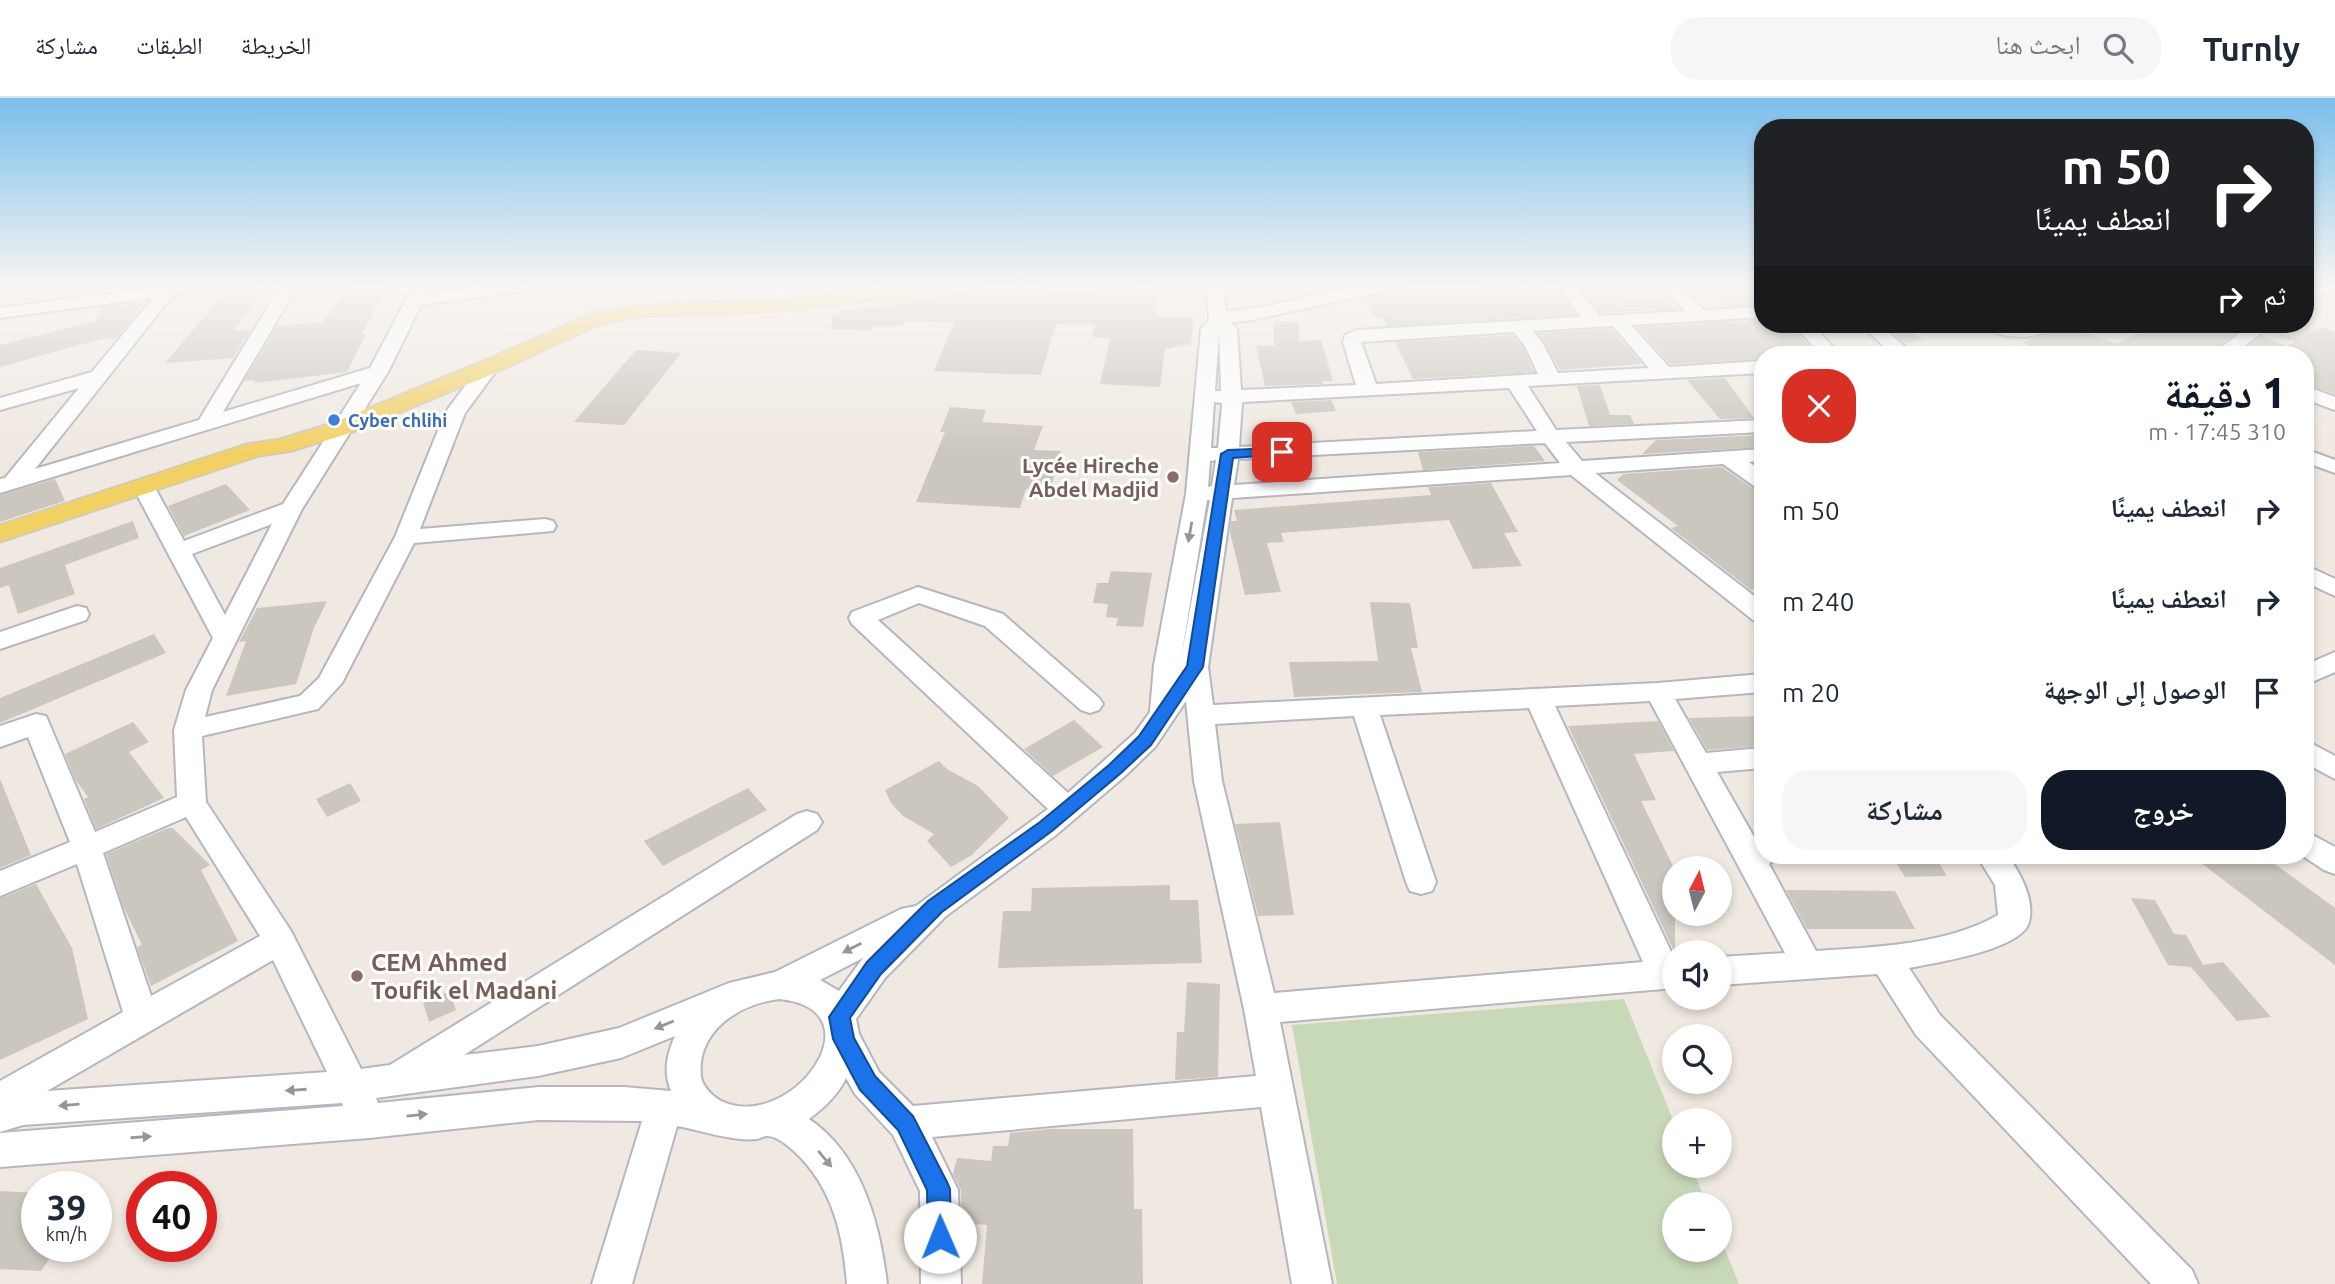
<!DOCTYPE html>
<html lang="ar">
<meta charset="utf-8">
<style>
body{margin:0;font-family:Ubuntu,"Noto Naskh Arabic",sans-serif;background:#f6f6f7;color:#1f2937;direction:rtl;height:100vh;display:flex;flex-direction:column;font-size:26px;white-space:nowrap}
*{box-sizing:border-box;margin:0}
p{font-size:23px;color:#747a83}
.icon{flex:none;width:38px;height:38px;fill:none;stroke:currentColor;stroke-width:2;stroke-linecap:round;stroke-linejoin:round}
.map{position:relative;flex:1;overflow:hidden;direction:ltr}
.panel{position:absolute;left:1754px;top:248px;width:560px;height:518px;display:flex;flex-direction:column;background:#fff;border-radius:28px;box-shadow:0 4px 10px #0003;direction:rtl}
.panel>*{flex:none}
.top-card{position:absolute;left:1754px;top:21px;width:560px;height:214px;border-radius:28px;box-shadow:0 4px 10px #0003;direction:rtl;background:#202124;color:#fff;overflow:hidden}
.needle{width:46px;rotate:7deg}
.fabs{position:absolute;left:1662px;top:758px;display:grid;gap:14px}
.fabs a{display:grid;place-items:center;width:70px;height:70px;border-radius:50%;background:#fff;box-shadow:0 4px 10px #0003;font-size:35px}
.speed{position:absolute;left:21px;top:1073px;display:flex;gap:14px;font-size:35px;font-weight:700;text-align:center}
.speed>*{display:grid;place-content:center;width:91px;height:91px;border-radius:50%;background:#fff;box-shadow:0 4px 10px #0003;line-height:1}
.speed small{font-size:18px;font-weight:400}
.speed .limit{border:10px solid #d22;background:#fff;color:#111}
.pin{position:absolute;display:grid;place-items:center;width:60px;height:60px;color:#fff;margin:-30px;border-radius:14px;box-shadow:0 4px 10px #0006}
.me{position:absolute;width:77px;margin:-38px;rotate:359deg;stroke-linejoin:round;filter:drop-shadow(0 0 5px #0008)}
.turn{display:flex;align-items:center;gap:24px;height:147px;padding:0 28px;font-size:32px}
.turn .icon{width:91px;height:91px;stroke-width:2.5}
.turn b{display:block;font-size:49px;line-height:60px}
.then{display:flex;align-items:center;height:66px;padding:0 28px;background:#0003;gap:14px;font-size:26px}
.round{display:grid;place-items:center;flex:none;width:74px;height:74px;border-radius:28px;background:#f6f6f7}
.head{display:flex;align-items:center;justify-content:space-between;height:119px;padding:0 28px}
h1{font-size:42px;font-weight:800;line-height:52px;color:#111827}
.action{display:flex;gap:14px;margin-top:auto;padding:14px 28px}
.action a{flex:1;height:80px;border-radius:28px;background:#111827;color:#fff;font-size:28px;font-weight:800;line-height:80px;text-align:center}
.action a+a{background:#f6f6f7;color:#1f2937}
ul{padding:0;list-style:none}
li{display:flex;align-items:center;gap:21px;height:91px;padding:0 28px}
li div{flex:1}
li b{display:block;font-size:26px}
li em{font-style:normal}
header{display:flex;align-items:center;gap:42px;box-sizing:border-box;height:98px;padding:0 35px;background:#fff;border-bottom:2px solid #e0e1e3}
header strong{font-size:33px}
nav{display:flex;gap:38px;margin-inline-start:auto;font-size:24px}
.search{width:490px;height:63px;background:#f6f6f7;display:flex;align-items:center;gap:18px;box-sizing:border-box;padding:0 24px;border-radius:28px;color:#747a83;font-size:26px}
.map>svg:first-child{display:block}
</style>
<header>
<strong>Turnly</strong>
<div class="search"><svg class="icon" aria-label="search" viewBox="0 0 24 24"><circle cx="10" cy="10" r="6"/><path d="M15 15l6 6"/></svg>ابحث هنا</div>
<nav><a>الخريطة</a><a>الطبقات</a><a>مشاركة</a></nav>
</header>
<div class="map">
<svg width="2335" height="1186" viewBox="0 0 2335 1186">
<rect width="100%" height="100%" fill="#efe9e1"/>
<path fill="#c8d9b8" d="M1624,901l51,126v41h16l16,38h-32v46h45v-13l19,47h-402l-45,-259z"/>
<path fill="#cbc7bf" d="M264,189l-12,16 4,-1 -22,28 17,-1 -18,29 -68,5 62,-74z
M348,189h38l-24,47h4l-19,38 -93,11 2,-3 -12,1 33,-55 46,-4z
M989,189h55l-4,4 90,3 2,-7h23l1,30 38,1 -3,26 -26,5 -5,38 -60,-3 10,-46 -18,-1 3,-12 -39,-1 -15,51 -107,-4 20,-49 -49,-1 -3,5h-29l-2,4 -41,-1 3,-4 -2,-10 7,-1 2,-4h19z
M1407,189h76l2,2 71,-2 20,28 -189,11 -4,-9h-9l-10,-18 26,-8 19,-1z
M1750,189l12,11v7l-30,1 -18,-17z
M1580,190l39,2 3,8 43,-1 9,12 -74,4z
M141,204l-7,15 -18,21 -15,1 -101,28v-22l95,-24 6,-14z
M1762,222v4h26l26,27 -20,1 3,3h-35v4l-88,5 -5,-1 -32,-36z
M1274,223l25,1v19l22,-1 12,41h-11l1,3 -58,2 -9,-41 18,1z
M1883,226h16l24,16 -19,3z
M2059,226l58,20 38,-20h71l15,5 -32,26h-169l-16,-13 27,-10z
M2321,229l14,5v62l-30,-10v-29h-69l25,-19 26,10z
M1612,231l30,35 -82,6 -22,-37z
M1513,237l10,12 11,25 -121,7 -18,-37z
M636,252l45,3 -57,72 -50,-3z
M1725,280l29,40 -34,1 -33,-39z
M1600,287l10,30h20l4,9 -45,2 -12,-40z
M1331,302l5,11 -40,3 -5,-12z
M950,309l36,3 -4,12 61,4 -9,24 27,1 -11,40 -24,-2 -6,19 -104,-6 29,-70h-5z
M1762,337v12l-120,7 14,-14z
M1534,348l11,15 -122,9 -5,-18z
M1722,369l30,21 10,1v98l-11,3 -80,-62 7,-2 -61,-46 6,-6z
M55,381l10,22 -65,21v-27z
M1491,385l27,49 -14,1 18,33 -49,3 -24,-49 -168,13 3,9 -17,1 14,49 -36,3 -15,-63 1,-11h6l-3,-11 197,-15 -3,-8z
M226,386l24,26 -66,26 -16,-30z
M133,423l6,17 -74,27 10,29 -57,20 -9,-29 -9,3v-20z
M1111,473l41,2 -9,54 -27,-1 2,-8 -12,-1 2,-13 -15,-1 4,-20h11z
M327,503l-13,27 -18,56 -70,12 20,-55 -7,1 18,-34z
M1370,504l40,1 8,45h-7l11,44 -128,5 -5,-35 89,-1z
M154,536l12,19 -166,70v-25z
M1762,618v30l-55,4 -18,-32z
M1074,622l29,27 -50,29 -29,-27z
M1658,623l16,30 -40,3 22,46 -15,1 34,69v83l-107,-227z
M133,624l16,20 -20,10 35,46 -68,31 -12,-30 4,-2 -13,-18 -10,-25z
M939,663l8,8 31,17 31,32 -37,37 -21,12 -24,-26 7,-7 -31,-18 -12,-13 -6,-13z
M0,681l31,76 -31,13z
M350,685l11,18 -34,16 -11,-18z
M748,690l19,22 -104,56 -19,-25z
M1280,724l14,93 -36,1 -23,-92z
M168,730h5l37,37 -9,5 37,71 -87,45 -14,-39 5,-2 -19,-39 -17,-52z
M1892,758h43l12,20 -42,1z
M2192,758h72l71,52v57z
M36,786l36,64 16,71 -88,41v-162z
M1170,787v15h28l4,63 -204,5 5,-57h28l1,-23z
M1786,792l109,1 20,38h-108z
M2131,800l24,2 19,34 12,1 17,30 20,-3 48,55 -34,4 -46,-54 -23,-2z
M1187,884l33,2 -2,93 -43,3 2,-48h7z
M450,893l6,19 -27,12 -6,-19z
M1051,1031h82l1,80h8l1,75h-161l5,-59 -25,-2 -1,-33 -8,-16 4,-16 34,3 2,-15h15l2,-13z
M0,1093l37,2v53h21l-17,25 -41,-2z"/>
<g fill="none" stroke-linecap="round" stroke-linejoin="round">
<defs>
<path id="minor" d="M157,189h44l-3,4 -25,4 -138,174 164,-49 81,-133h17l-74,125 147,-44 43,-81h16l-3,7 56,-7h44l-9,5 -96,13 -33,67 -86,137 -90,181 -7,27 95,-21 19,-18 76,-141 50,-124 37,-50h14l3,4 -34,46 -45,116 125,-10 8,2 3,5 -3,5 -139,12 -72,140 -24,26 -116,27 4,66 85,129 70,138 29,-4 407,-251 10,-3 10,3 5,8 -5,8 -353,225 74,-9 81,-18 110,-45 46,-11 126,-63 15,-3 132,-97 -196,-185 -3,-6 3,-6 66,-25 85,27 96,84 4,6 -4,6 -9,3 -9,-3 -96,-84 -66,-23 -41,17 190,173 67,-60 15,-21 4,-47 32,-171 15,-165 8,-8 -2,-34h16l3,24c56,-2 110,-29 166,-24l-9,5 -137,29 -16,1 7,7 4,61 115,-5 -13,-43 2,-7 12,-5 224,-13 -22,-30h17l23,29 86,-5 -21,-24h17l23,23 58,-3v10l-131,8 38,42 93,-6v12l-234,13 28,44 206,-10v12l-196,10 16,19 180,-12v12l-13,1 13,9v16l-8,-1 -31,-22 -128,9 167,129v20l-9,-2 -182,-145 -339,23 -24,169 5,38 445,-22 104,-9v18l-87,7 31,54 56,-5v20l-45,4 41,72 4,-1v13h15l-8,8 47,87c58,-4 131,-6 182,-36l-3,-30 -18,-29h31c12,17 27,44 21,66 -7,28 -95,41 -120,46l31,47 252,255 6,14h-47l-235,-249 -39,-61 -157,11v-28l65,-4 -135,-252 -95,5 120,254v28l-395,34 52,262h-40l-31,-177 -329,30 26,53 3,94h-40l-1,-93 -27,-56 -38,-41 -9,-16c-8,17 -22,30 -37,41 53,36 71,105 78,165h-40c-4,-50 -14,-96 -52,-132 -8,-7 -18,-16 -28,-16 -4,0 -7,3 -11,3 -21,3 -57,-9 -79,-13l-45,158h-40l50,-163 -103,-1 -170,18 -369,29v-34l343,-27 -1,-3 -319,22 -23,7v-51l123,-69 -46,-148 -77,32v-25l70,-29 -42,-105 -28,10v-21l36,-12 10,2 49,116 82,-35 -3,-67 12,-40 27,-52 -77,-145 3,-5h16l29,53 99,-37 78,-121 -361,110v-14l5,-1 74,-90 -79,22v-12l92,-26 61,-74 -153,20v-10zM1613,228l36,42 -91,5 -15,-29 -10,-13zM1219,233l2,60h-6zM1514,234l11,14 13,28 -162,10 -15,-42zM1509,290l28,43 -298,16 3,-45zM1214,304l8,1v2l-4,43h-7zM1545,345l15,20 -326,22 4,-26zM1216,362l-4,26 -4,1 2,-26zM1207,402h3l-31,170 1,-5zM272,426l-47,91 -33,-61zM1186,603l8,80 50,228 12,67 -343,30 -34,-34 -20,-38 -3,-15 29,-41 61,-62 110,-81 69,-59 30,-29zM1529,610l114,254 -369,31 -52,-212 -7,-57 139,-8 52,166 4,9 11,3 11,-3 4,-9 -56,-167zM186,719l74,119 -109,60 -48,-143zM863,860l-24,33 -19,-11zM273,862l54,112 -280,19zM779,901c103,10 12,135 -58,102 -9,-5 -18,-14 -20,-24 -5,-46 38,-73 78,-78zM675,938c-8,18 -12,36 -4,55l-47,-4h-85l-161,16 -2,-5 162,-22 83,-18z
M770,189h16l5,18 -3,4h-12z
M2311,189h24v9l-21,-5z
M1793,226h19l28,31h-19z
M1859,226h20l35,31h-20z
M1982,226h75c-15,17 -60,17 -75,0z
M2252,226h21l-41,31h-21z
M2305,288l30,11v13l-30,-11z
M2305,351l30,11v13l-30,-11z
M2305,467l30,14v17l-30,-14z
M77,508l9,2 3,6 -3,6 -86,29v-17z
M2335,554v20l-30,13v-20z
M2305,642l30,16v23l-30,-16z
M2305,733l30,16v27l-11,-4 -21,-14z"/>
<path id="major" d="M889,189h61l-3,4 -7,2 -158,18 -143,6 -41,8 -101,47 -144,60 -61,19 -33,5 -259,86v-17l247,-81 33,-5 55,-17 146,-60 111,-49 47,-8 143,-6z"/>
</defs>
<use href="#minor" stroke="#b4b7c1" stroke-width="4"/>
<use href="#major" stroke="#c9c9c9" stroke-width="3"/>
<path stroke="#c9c9c9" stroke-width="3.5" stroke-dasharray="4.5 2.5" stroke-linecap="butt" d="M2280,237l55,18"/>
<use href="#minor" fill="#fff" fill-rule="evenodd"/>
<use href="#major" fill="#f2d163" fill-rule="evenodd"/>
</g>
<defs><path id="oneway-solid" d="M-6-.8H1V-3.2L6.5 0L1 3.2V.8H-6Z" transform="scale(1.75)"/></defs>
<g fill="#969696">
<use href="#oneway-solid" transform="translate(1190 434) rotate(100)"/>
<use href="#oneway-solid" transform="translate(852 850) rotate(153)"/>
<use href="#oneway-solid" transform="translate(664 927) rotate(158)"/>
<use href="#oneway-solid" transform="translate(296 992) rotate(176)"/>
<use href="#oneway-solid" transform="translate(69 1007) rotate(175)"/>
<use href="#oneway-solid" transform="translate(417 1017) rotate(-6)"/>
<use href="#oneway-solid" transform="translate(141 1039) rotate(-4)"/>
<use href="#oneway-solid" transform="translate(825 1061) rotate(50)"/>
</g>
<linearGradient id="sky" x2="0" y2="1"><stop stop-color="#7abfeb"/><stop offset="0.53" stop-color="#f8f5f2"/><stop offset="1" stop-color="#f8f5f2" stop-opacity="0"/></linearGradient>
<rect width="2335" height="355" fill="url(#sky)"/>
<path fill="#1a73e8" stroke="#114b97" stroke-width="2" d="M1282,350l6,4 -2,2 -53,4 -30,209 -52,78 -30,28 -69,58 -110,81 -61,62 -31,44 4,20 21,38 38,40 34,66 3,7 1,48 -3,8 -8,3 -9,-3 -3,-8 -1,-47 -29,-60 -38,-40 -27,-51 -4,-22 38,-55 61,-61 112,-79 69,-57 30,-29 48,-70 34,-212 7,-4z"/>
<circle fill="#3f7fe0" stroke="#fff" stroke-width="2.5" cx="334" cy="322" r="7"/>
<g fill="#8d6e63" stroke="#fff" stroke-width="2.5">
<circle cx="1173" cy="379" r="7"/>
<circle cx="357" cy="878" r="7"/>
</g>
<g text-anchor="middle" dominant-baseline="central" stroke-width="6" stroke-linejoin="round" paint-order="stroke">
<g font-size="18" font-weight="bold" fill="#366cbe" stroke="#fff" text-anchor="start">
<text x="348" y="322">Cyber chlihi</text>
</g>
<g font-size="21" font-weight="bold" fill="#785e54" stroke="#fff" text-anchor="end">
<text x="1159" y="367">Lycée Hireche<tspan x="1159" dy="24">Abdel Madjid</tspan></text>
</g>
<g font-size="24" font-weight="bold" fill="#785e54" stroke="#fff" text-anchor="start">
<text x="371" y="864">CEM Ahmed<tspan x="371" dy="28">Toufik el Madani</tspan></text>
</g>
</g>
</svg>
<div class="fabs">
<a><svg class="needle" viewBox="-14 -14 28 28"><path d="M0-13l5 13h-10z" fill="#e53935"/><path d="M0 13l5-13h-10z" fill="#747a83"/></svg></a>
<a><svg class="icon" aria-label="sound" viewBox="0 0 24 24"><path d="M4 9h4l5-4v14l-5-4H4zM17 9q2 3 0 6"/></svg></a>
<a><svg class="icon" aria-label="search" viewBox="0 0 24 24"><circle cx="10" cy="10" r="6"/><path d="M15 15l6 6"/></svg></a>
<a>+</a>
<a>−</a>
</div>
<div class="speed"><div>39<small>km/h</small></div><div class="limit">40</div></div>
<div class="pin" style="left:1282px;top:354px;background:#d93025"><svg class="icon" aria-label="arrive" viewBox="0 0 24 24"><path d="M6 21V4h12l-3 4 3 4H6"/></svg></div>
<svg class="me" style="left:940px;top:1139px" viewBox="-20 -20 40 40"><circle r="19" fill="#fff"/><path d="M0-13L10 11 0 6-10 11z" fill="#1a73e8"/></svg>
<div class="top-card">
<div class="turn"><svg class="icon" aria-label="right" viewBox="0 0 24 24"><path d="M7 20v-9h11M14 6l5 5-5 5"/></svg><div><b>50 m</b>انعطف يمينًا</div></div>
<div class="then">ثم<svg class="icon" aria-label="right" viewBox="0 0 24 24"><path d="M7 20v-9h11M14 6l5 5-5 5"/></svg></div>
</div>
<section class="panel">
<div class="head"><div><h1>1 دقيقة</h1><p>310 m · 17:45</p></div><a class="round" style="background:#d93025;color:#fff"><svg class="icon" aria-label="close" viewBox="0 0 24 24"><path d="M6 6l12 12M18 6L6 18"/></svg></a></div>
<ul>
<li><svg class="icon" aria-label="right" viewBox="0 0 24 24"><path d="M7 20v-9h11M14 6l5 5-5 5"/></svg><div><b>انعطف يمينًا</b></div><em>50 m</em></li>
<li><svg class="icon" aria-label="right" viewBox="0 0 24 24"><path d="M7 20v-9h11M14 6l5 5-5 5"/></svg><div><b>انعطف يمينًا</b></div><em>240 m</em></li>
<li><svg class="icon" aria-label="arrive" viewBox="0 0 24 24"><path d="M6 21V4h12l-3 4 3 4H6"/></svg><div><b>الوصول إلى الوجهة</b></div><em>20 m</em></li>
</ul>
<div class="action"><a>خروج</a><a>مشاركة</a></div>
</section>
</div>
